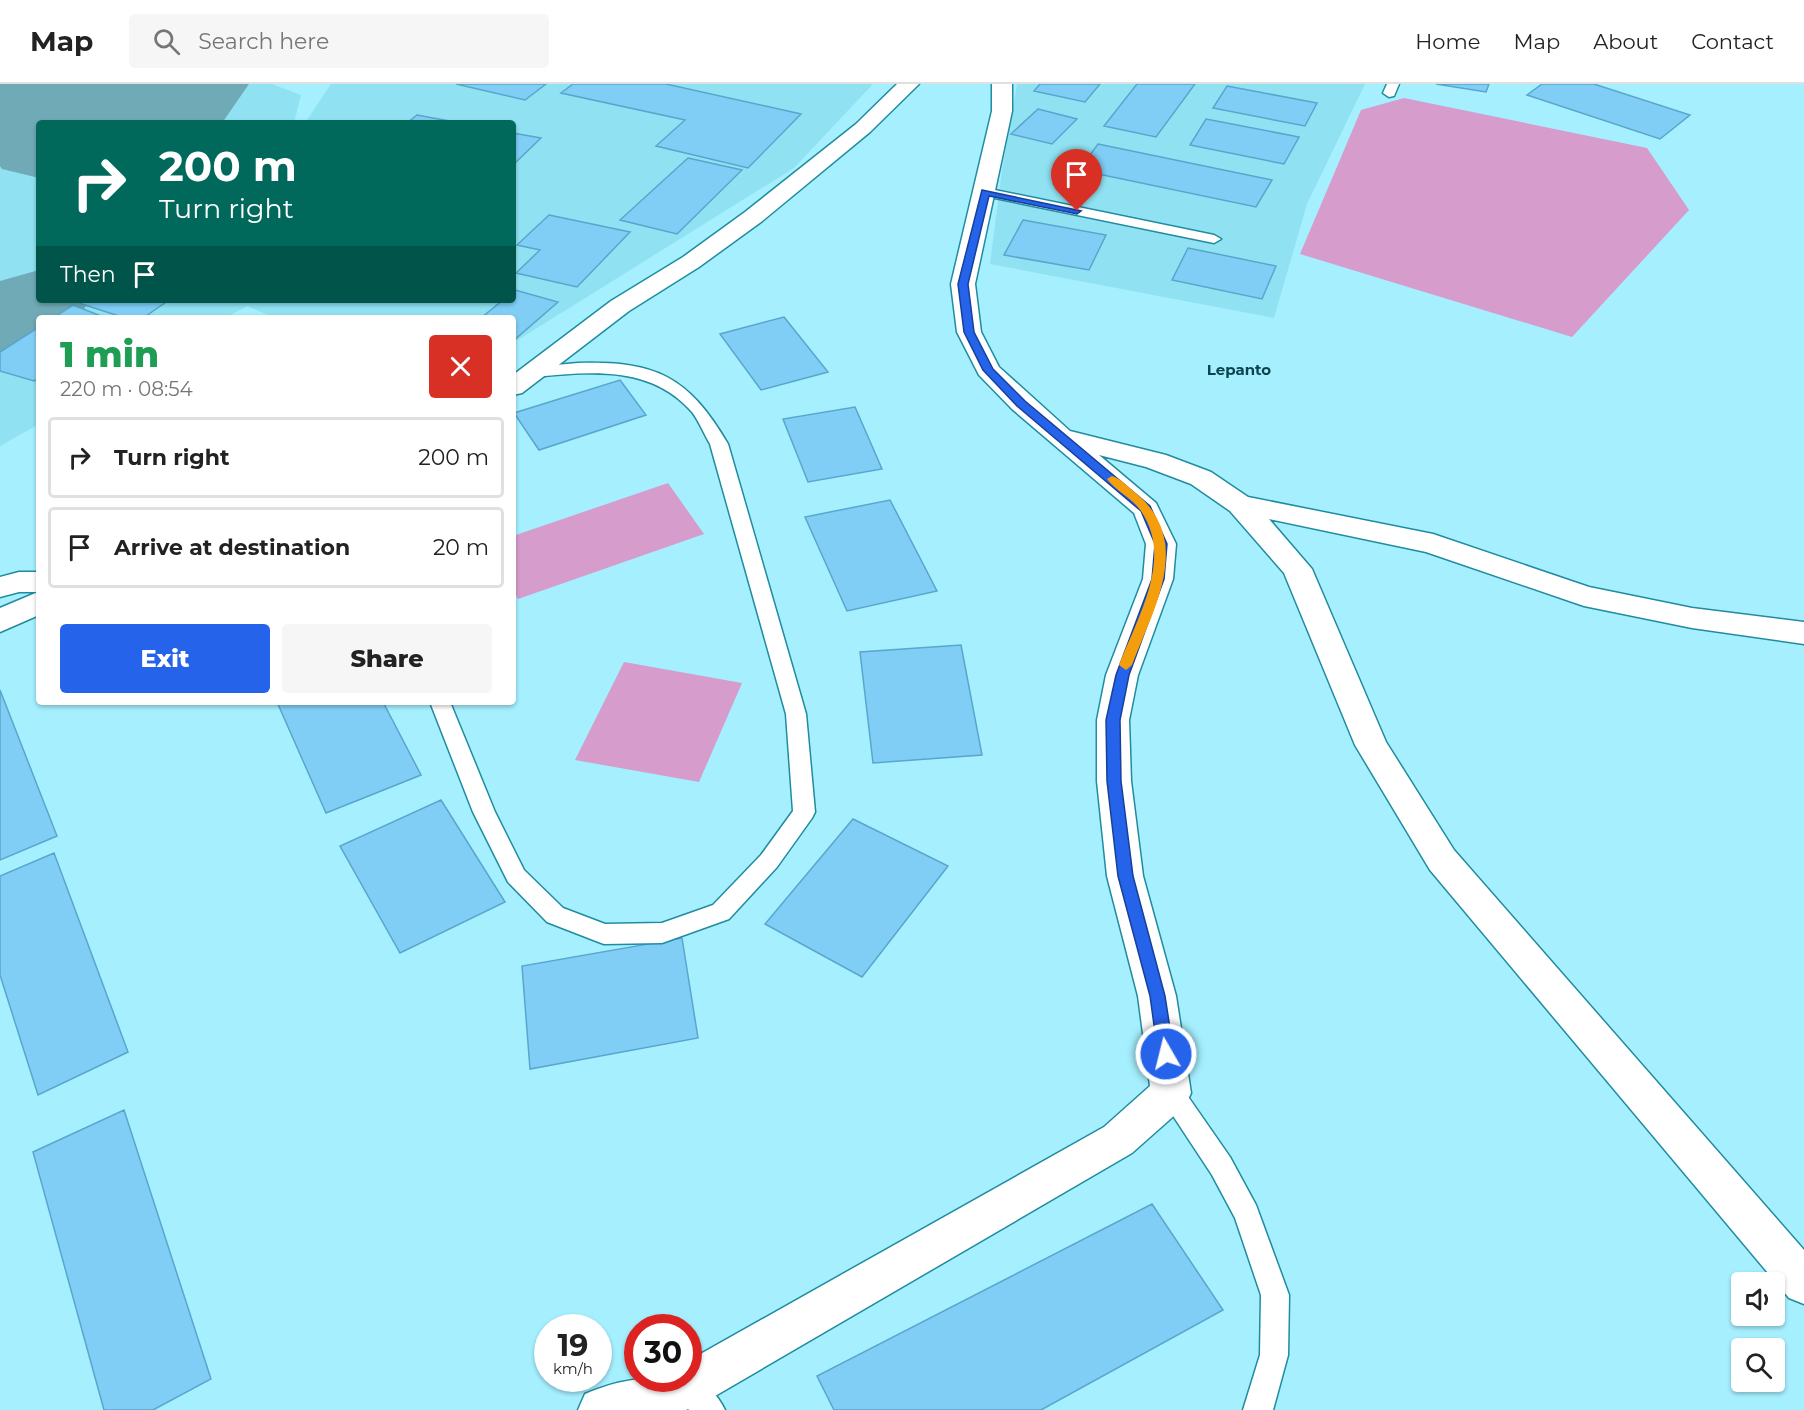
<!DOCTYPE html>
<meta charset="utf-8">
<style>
body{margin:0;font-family:Montserrat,sans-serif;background:#f6f6f6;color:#222;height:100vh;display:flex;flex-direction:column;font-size:22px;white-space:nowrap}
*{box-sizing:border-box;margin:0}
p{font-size:20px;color:#767676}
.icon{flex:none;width:33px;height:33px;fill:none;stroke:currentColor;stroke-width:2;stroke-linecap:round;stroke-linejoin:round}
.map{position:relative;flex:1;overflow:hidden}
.drawer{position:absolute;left:36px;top:231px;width:480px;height:390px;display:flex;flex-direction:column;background:#fff;border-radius:6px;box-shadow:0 2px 4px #0004}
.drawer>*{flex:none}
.banner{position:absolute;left:36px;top:36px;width:480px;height:183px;border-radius:6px;box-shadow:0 2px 4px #0004;background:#00695c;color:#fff;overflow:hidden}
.controls{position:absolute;left:1731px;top:1188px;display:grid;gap:12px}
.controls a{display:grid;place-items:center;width:54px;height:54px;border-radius:6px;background:#fff;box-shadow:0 2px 4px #0004;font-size:30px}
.speed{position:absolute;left:534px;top:1230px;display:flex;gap:12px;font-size:30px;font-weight:700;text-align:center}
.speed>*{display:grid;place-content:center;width:78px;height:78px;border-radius:50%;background:#fff;box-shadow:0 2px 4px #0004;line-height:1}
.speed small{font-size:15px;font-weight:400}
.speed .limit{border:9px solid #d22;background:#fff;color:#111}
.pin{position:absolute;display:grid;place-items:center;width:51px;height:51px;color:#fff;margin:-62px -26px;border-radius:50% 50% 50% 0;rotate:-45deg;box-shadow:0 0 6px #0007}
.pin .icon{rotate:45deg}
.me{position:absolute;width:66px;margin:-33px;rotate:352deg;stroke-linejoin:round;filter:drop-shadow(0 0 4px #0008)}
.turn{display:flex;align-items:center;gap:21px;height:126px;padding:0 24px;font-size:27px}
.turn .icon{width:78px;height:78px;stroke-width:2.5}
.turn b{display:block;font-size:42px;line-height:51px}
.then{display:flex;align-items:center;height:57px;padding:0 24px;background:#0003;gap:12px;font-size:22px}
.round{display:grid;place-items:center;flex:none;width:63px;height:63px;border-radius:6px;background:#f6f6f6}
.summary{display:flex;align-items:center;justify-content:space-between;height:102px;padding:0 24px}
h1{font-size:36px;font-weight:800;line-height:45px;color:#1e9e55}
.primary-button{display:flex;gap:12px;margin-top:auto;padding:12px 24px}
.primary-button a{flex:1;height:69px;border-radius:6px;background:#2563eb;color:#fff;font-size:24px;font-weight:800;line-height:69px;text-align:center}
.primary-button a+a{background:#f6f6f6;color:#222}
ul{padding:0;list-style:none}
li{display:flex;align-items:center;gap:18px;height:81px;margin:0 12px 9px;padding:0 12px;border:3px solid #e0e0e0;border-radius:6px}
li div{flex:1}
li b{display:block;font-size:22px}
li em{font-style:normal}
header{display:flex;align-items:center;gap:36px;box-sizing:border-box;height:84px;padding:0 30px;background:#fff;border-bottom:2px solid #e0e0e0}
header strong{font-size:28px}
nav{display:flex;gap:33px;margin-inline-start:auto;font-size:21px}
.search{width:420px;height:54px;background:#f6f6f6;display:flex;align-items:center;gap:15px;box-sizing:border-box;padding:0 21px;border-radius:6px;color:#767676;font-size:22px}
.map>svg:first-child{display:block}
</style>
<header>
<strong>Map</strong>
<div class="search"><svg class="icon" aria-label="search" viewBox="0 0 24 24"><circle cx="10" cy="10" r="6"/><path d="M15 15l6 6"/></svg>Search here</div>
<nav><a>Home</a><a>Map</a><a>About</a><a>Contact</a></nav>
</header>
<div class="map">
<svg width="1804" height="1326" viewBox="0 0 1804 1326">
<rect width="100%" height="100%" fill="#a5efff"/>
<path fill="#90e2f2" d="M8,0h264l29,11 -7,28h-255v177h474v-177h-208l26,-39h542l-79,84 -281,175v-25h-239l-27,-12 -22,12h-186v106l-39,22v-357z
M1017,0h348l-58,120 -33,114 -284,-54 12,-94z"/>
<path fill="#d59ccc" d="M1404,14l243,50 42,62 -117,127 -272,-83 61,-144z
M668,399l36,51 -186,65 -5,-8v-55z
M624,578l118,21 -43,99 -124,-22z"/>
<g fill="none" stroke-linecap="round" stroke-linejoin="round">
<path fill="#70aab6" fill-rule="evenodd" d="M39,186v30h51l-12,18h-39v29l-39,11v-77z"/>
<path fill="#70aab6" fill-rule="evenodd" d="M0,0h249l-27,39h-183v55l-37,-9 -2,-3z"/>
</g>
<path fill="#80cef6" stroke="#58a6cc" stroke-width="1.5" d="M456,0h90l-21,16z
M573,0h93l135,30 -53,54 -92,-22 29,-26 -124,-27z
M1040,0h60l-15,18 -51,-11z
M1137,0h58l-39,53 -52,-11z
M1436,0h53l-3,8z
M1542,0h52l96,31 -30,24 -133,-44z
M1227,2l90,17 -12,23 -92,-18z
M1038,25l39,10 -25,25 -41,-10z
M417,31l43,8h-53z
M1206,35l93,18 -15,27 -94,-19z
M513,49l28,5 -27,26h-1z
M1098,60l174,36 -16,27 -177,-37z
M688,74l54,12 -65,64 -57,-14z
M549,131l81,17 -53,55 -61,-14 24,-23 -23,-5z
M1023,136l83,15 -17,35 -85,-15z
M1188,164l88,18 -14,33 -90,-19z
M515,206l43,12 -45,39v-23h-32l22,-18h10z
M75,216h94l-26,18h-18l-52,-17z
M73,221l33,13h-53z
M784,233l44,55 -67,18 -41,-56z
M39,243v51l-5,3 -34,-10v-19z
M620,296l26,35 -107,35 -25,-37z
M855,323l27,62 -74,13 -25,-63z
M890,416l47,91 -90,20 -42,-94z
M961,561l21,110 -109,8 -13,-111z
M0,606l57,146 -57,24z
M277,618h106l38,73 -95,38z
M441,716l64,102 -105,51 -60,-107z
M853,735l95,47 -86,111 -97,-53z
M54,769l74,199 -90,43 -38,-120v-99z
M682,854l16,100 -168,31 -8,-103z
M124,1026l87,269 -58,31h-49l-71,-258z
M1152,1120l71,106 -182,100h-207l-17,-34z"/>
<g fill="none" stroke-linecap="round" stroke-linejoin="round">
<defs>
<path id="lane" d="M1387,0h12l-5,12 -5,1 -6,-4z
M985,104l229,47 7,4 -7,4 -234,-48 -2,-3z
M578,279c78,-2 110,13 150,81l78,270 9,98 -3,6 -35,49 -48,52 -67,24 -58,1 -8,-3 -49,-19 -39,-40 -35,-70 -43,-110h20l45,110 29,58 39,38 42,16 57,-1 51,-18 48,-50 32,-44 -7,-97 -76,-270c-6,-10 -11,-23 -18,-32 -42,-48 -102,-40 -159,-35l-8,-5 8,-5z
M1171,998l9,3 50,72 26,48 33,90 -1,60 -15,55h-30l17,-55 1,-60 -26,-77 -23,-43 -54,-82 4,-8z
M688,1289c16,7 30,22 37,37h-36l-12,-13 -4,-10 3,-9h12z"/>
<path id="street" d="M897,0h22l-49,48 -109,90 -62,45 -70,44 -107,82 -9,2v-20l98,-74 72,-44 62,-45 111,-88z
M992,0h20v27l-37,173 6,48 18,35 71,64 96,24 45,17 37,25 185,37 156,53 103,21 112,14v22l-112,-16 -108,-22 -158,-54 -157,-33 43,50 74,173 68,108 350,400v54l-15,-6 -359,-428 -75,-125 -71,-172 -54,-62 -39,-27 -45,-17 -47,-12 57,48 20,41 -3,35 -35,96 -9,45 2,61 12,95 33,120 15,97 -6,13 -53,47 -429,250 -17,7h-108l7,-16c40,-17 61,-16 103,-16v-17l416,-234 46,-41 -12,-90 -31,-120 -10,-95v-61l9,-45 37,-96 3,-35 -12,-31 -122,-104 -33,-34 -22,-43 -6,-48 41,-173z
M19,488h20v43l-39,17v-24l38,-16h-19l-19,5v-20z"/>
</defs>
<use href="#lane" stroke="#208c9f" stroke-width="3"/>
<use href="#street" stroke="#208c9f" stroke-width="3"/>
<use href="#lane" fill="#fff" fill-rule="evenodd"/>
<use href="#street" fill="#fff" fill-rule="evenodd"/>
</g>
<path fill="#2563eb" stroke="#184099" stroke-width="1.5" d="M982,106l99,21 -4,3 -88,-18 -21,88 6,48 19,37 32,32 125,105 17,38 -3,35 -35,96 -9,45 1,61 12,95 32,120 9,58 -3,5h-11l-2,-5 -8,-58 -32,-120 -11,-95 -1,-61 10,-45 36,-96 3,-35 -14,-33 -124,-105 -34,-36 -19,-38 -6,-48z"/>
<path fill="#f59e0b" d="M1112,392c10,3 18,13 26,19 55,48 15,115 -6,170l-6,5 -7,-5c18,-46 55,-107 22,-154 -9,-13 -25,-20 -34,-32z"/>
<g text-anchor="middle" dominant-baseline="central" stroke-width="5" stroke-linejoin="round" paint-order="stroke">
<g font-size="15" font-weight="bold" fill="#0b444d" stroke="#a5efff">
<text x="1239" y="285">Lepanto</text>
</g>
</g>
</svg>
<div class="controls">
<a><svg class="icon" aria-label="sound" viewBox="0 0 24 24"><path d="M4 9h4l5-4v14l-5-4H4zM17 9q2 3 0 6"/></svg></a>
<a><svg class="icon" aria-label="search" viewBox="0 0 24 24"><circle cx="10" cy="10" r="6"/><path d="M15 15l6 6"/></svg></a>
</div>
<div class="speed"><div>19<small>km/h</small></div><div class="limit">30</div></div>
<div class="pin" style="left:1077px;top:127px;background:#d93025"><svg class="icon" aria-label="arrive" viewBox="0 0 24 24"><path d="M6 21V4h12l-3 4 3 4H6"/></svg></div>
<svg class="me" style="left:1166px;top:970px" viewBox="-20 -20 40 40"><circle r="17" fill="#2563eb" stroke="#fff" stroke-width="3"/><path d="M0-11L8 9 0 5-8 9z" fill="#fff"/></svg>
<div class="banner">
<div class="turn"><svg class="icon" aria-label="right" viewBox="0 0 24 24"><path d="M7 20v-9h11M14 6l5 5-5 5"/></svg><div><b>200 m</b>Turn right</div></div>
<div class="then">Then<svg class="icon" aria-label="arrive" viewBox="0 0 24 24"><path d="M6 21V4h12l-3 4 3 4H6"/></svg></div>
</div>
<section class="drawer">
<div class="summary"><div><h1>1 min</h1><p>220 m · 08:54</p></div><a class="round" style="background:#d93025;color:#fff"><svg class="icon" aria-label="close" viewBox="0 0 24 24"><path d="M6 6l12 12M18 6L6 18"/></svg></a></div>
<ul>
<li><svg class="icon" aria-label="right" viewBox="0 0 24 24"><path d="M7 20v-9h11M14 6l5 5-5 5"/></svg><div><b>Turn right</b></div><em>200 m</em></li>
<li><svg class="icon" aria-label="arrive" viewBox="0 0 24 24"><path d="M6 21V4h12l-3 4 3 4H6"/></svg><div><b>Arrive at destination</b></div><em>20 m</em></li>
</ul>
<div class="primary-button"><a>Exit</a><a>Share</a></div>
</section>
</div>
